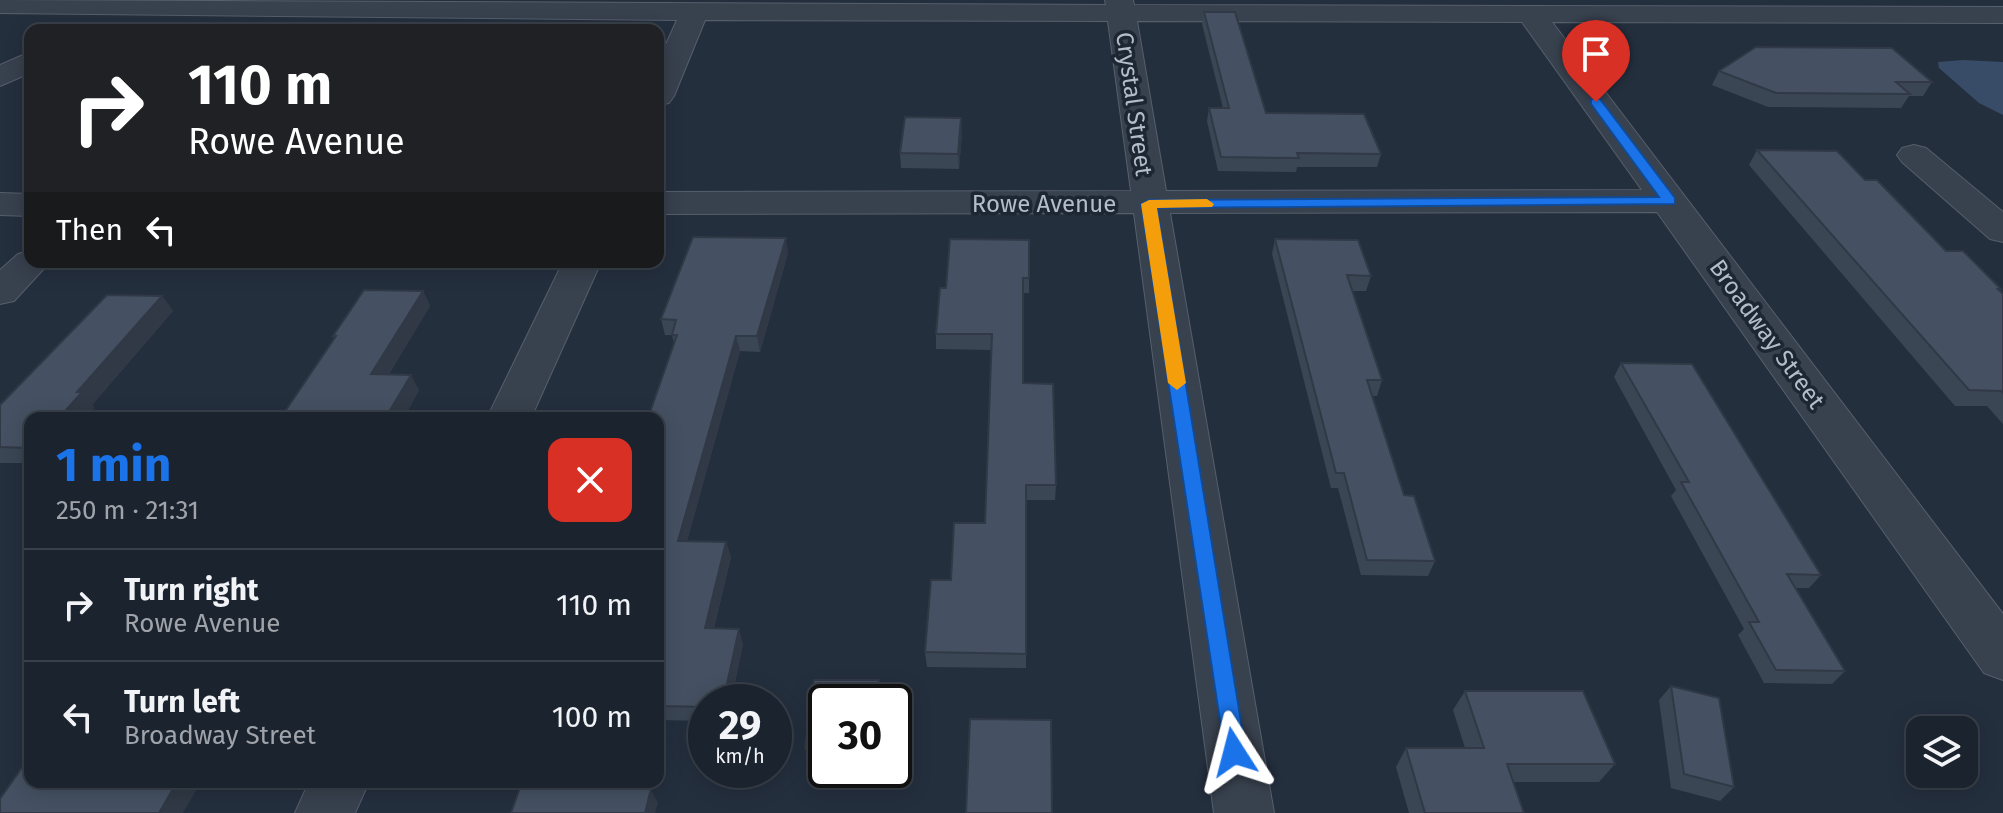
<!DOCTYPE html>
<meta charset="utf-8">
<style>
body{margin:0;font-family:"Fira Sans",sans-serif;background:#242b36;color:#f1f3f6;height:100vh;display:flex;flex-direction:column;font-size:30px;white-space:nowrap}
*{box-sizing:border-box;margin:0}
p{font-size:26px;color:#a0a4aa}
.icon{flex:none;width:44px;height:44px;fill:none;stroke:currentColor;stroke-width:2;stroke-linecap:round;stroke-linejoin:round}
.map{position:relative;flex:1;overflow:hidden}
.details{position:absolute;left:24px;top:412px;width:640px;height:376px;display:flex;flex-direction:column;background:#1b232e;border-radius:16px;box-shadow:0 4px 20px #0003,0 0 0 2px #39404a}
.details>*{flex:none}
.banner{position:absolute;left:24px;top:24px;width:640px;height:244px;border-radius:16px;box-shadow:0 4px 20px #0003,0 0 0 2px #39404a;background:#202124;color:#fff;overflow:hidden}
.fabs{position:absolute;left:1906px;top:716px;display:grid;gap:16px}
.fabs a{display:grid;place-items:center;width:72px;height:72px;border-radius:16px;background:#1b232e;box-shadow:0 4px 20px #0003,0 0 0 2px #39404a;font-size:40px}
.speed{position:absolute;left:688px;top:684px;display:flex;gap:16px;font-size:40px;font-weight:700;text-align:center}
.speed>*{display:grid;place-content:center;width:104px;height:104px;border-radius:50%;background:#1b232e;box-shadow:0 4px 20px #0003,0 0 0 2px #39404a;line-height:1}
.speed small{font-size:20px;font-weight:400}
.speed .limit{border:4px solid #111;border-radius:12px;background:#fff;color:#111}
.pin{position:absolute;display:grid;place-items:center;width:68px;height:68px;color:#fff;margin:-82px -34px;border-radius:50% 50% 50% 0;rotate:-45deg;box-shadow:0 0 8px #0007}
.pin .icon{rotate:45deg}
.me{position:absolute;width:88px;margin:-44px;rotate:351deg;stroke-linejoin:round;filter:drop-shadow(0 0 6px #0008)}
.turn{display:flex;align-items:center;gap:28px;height:168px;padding:0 32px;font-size:36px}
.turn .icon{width:104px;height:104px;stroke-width:2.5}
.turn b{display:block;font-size:56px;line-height:68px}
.then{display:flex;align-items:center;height:76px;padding:0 32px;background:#0003;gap:16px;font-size:30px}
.round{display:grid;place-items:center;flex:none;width:84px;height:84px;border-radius:16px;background:#242b36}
.headline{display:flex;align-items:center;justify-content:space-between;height:136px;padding:0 32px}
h1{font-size:48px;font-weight:700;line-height:60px;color:#1a73e8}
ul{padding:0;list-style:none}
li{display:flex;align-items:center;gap:24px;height:112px;padding:0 32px;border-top:2px solid #39404a}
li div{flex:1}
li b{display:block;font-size:30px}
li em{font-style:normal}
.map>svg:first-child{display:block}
</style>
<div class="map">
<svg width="2003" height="813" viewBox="0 0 2003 813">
<rect width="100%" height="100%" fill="#242f3e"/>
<path fill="#394c67" d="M1963,60l40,2v53l-24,-12 -40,-35 -1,-6z"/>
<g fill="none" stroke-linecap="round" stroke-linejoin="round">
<defs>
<path id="minor" d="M0,0l1106,5 -1,-5h28l1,5 869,2v16l-451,-1 451,592v66l-19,-7 -327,-461 -487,1 104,600h-60l-80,-600 -476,1v-22l473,-1 -23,-170 -403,-1 -31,76 -5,7 -11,2v-43l19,-42 -677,-7zM1137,21l385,1 120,168 -476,1z
M30,52v21l-30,13v-21z
M1914,145l12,3 77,64v30l-13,-3 -88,-77 -5,-7 5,-7z
M0,193l30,1v22l-30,-1z
M30,251v11h20l-36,39 -14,3v-34l18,-16z
M563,262h38l-70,156h-44z
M309,782h60l-14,31h-60z"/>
</defs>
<use href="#minor" stroke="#565f6c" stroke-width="2"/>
<use href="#minor" fill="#38414e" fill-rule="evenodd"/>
</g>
<path fill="#3b4654" d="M1204,12l62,101 115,41 -4,13h-80l-1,5 -78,-1 -11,-50 2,-13h14l-21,-84z
M1719,71l213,11 -9,14h-14l-8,12 -133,-1 -56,-22z
M962,132l-3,37 -58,-1 -1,-15z
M1757,150l108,30 81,71 55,38 -1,2 3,3v130l-16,-18h-32l-206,-241z
M1275,239l96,37 -5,15h-13l29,89 -5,16h-5l32,99 31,66 -7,15 -67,-1 -23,-87h-7l-59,-234z
M1029,240v53h-6v90l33,102 -1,15h-29v168l-99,-1 -2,-15 26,-72 34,-57 6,-173 -55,-1v-15l10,-46z
M788,253l-28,99 -20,-1 -53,190 39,1 5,15 -17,71 29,16 -12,58h-25v19l-48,-1v-302l16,-75 -2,-8h-7l-4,-16z
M423,291l7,15 -41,68 30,16 -15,28h-120l-2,-2 52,-77 -1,-3z
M162,296l11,15 -81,94 3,3 -65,10v45h-30v-58z
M1621,363l200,212 -12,13h-14l50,83 -13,13 -68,-1 -26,-48 6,-6 -73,-133 5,-6 -62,-113z
M814,680h65l2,14v8h-55v59h-18l-3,-14z
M1671,686l63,101 -14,14 -49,-13 -12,-88z
M1465,691l150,73 -16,18h-86l11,31h-115l-13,-46 10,-19h59l-12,-38z"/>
<path fill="#303945" d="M961,118l1,14 -3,37 -1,-15z
M786,238l2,15 -28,99 -3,-16z
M423,291l7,15 -51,84 -8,-16z
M162,296l11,15 -81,94 3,3 -9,10h-27l18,-26z
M736,336l4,15 -57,205 -5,-15z
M411,375l8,15 -15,28h-17z
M726,542l5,15 -21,86 -5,-15z
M739,629l4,15 -12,58h-8z
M879,680l2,14v8h-4z
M177,782h24l-18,31h-24z
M612,782h11l-6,20 -7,-13z
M651,789l7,14 -3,10h-10z"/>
<path fill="#455162" stroke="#303945" stroke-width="2" d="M1204,12h31l31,101 98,1 17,40 -84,-1 2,5 -78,-1 -12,-49h20z
M1756,47l136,1 40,34h-36l14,12 -134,-1 -57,-22z
M905,117l56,1 -3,36 -58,-1z
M1757,150l80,1 28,29h12l69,71h17l38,38h-3l5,5v99l-2,-2 -32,-1z
M693,237l93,1 -29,98h-21l-58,205 48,1 -21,86 34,1 -16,73h-17v5l-48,-1v-288h-10l29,-83h-5l4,-15 -15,-1z
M950,239l79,1v38h-6v105l30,1 3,101h-30v169l-101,-2 6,-72h20l3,-57h31l7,-189h-56l4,-46h6z
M1275,239l83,1 13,36 -24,-1 35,105h-15l37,115 10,1 21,65 -68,-1 -23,-87h-8z
M364,290l59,1 -52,83 40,1 -25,42 -104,-1 54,-80h-3z
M107,295l55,1 -85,96h5l-23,26h-29v30l-30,-1v-42z
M1621,363l71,1 129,211 -34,-1 58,97 -69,-1 -27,-48h10l-78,-140h8z
M814,680h65l-2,22h-51v45h-21z
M1671,686l48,12 15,89 -50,-13z
M1465,691h118l32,73h-108l17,49h-99l-19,-65h78z
M970,719l81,1 1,93h-86z
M30,756v26h147l-18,31h-159v-14z
M522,782h90l-2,7h41l-6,24h-134z"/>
<path fill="#1a73e8" stroke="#114b97" stroke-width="2" d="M1591,99h9l75,99v6l-518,4 89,544 -3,8 -9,3 -8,-3 -85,-556 8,-4 510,-3 -68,-93z"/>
<path fill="#f59e0b" d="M1207,199l7,5 -2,3 -55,1 29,175 -9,7 -9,-7 -27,-179 8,-4z"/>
<g text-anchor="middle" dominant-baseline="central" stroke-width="7" stroke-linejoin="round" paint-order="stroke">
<g font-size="24" fill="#b4bcc9" stroke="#1d2633">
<text transform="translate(1134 104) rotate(82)">Crystal Street</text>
<text x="1044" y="204">Rowe Avenue</text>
<text transform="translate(1767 334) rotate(54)">Broadway Street</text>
</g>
</g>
</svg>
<div class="fabs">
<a><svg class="icon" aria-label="layers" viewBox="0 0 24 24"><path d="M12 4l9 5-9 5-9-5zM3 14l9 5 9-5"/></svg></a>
</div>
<div class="speed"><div>29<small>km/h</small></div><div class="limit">30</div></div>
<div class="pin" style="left:1596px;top:102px;background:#d93025"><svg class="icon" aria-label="arrive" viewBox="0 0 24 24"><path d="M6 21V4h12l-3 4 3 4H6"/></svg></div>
<svg class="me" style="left:1234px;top:752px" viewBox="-20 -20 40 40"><path d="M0-17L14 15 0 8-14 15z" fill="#1a73e8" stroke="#fff" stroke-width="4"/></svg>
<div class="banner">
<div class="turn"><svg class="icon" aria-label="right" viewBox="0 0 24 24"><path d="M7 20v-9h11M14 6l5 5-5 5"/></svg><div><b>110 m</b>Rowe Avenue</div></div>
<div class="then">Then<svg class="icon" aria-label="left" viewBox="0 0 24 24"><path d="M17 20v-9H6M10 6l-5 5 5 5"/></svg></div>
</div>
<section class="details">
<div class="headline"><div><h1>1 min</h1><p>250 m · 21:31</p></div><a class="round" style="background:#d93025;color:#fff"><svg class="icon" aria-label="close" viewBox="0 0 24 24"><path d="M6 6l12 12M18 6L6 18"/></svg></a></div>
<ul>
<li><svg class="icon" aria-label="right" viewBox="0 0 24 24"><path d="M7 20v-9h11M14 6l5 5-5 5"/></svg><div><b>Turn right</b><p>Rowe Avenue</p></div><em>110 m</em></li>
<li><svg class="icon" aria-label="left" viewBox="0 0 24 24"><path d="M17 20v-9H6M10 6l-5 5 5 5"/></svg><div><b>Turn left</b><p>Broadway Street</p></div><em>100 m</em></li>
</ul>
</section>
</div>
